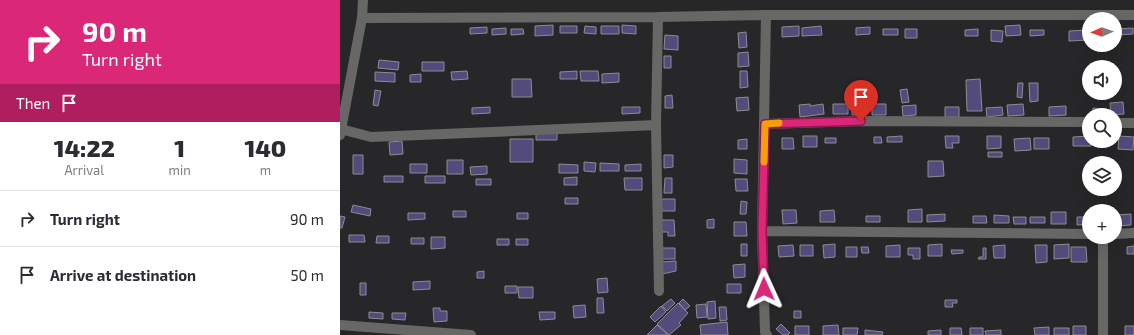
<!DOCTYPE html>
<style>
body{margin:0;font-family:"Exo 2",sans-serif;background:#f7f7f7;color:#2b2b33;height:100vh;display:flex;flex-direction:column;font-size:15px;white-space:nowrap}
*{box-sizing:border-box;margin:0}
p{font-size:13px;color:#7c7c81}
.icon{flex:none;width:22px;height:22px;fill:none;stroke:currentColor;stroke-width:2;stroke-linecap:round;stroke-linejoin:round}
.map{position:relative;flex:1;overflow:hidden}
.details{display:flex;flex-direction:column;background:#fff;width:340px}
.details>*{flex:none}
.hud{background:#db2777;color:#fff;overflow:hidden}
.needle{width:26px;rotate:268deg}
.fabs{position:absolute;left:742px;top:12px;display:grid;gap:8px}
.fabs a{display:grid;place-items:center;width:40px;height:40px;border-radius:50%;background:#fff;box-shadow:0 4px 16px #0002;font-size:20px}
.pin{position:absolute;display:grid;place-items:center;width:34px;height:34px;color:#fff;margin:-41px -17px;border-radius:50% 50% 50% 0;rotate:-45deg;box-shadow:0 0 4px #0007}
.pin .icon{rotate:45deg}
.me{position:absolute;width:44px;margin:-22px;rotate:359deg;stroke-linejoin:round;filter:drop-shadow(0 0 3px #0008)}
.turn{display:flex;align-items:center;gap:14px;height:84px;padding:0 16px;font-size:18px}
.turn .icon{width:52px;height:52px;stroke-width:2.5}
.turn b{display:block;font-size:28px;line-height:34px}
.then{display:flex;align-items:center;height:38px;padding:0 16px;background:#0003;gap:8px;font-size:15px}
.eta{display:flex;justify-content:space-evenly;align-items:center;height:68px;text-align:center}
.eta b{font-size:24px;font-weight:800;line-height:28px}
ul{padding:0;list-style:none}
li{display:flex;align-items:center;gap:12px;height:56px;padding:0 16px;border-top:1px solid #e1e1e2}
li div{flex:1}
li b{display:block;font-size:15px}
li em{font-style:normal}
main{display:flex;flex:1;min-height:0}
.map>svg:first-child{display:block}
</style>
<main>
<section class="details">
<div class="hud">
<div class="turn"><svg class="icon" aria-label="right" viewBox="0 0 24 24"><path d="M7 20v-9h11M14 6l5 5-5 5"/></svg><div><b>90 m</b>Turn right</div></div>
<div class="then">Then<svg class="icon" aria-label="arrive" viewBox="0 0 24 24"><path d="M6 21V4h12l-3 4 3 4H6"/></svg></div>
</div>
<div class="eta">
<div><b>14:22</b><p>Arrival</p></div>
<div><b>1</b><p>min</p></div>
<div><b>140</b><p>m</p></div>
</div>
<ul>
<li><svg class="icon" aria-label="right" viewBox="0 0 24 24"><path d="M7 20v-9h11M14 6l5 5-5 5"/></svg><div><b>Turn right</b></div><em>90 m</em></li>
<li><svg class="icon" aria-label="arrive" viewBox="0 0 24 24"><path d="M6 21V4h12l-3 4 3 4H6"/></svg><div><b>Arrive at destination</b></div><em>50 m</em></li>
</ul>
</section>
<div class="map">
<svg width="794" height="335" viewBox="0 0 794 335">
<rect width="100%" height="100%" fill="#272729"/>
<path fill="#524b7c" stroke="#8d8d90" d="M213,25v10l-18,1v-10z
M282,25l14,1v8l-14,-1z
M680,25l1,10 -15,1 -1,-10z
M220,26h17v7h-17z
M245,26l11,1v7l-12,-1z
M261,26h18v8h-18z
M459,26v10l-17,1v-10z
M481,26l1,9 -20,1v-8z
M147,27v6l-17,1v-6z
M530,27v7l-14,1v-7z
M166,28v6l-14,1v-6z
M793,28v6l-15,1v-6z
M171,29h12l1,5 -13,1z
M543,29h15v6h-15z
M565,29h12v9h-12z
M638,29v7h-13v-6z
M651,30l12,1 -1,11 -11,-1z
M690,30h14v5l-14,1z
M748,30v10l-19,1v-10z
M406,32l1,15 -8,1 -1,-15z
M325,35l13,1v14l-14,-1z
M408,52l1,14 -11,1v-14z
M324,56h7v12h-7z
M39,60l20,2 -1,8 -20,-2z
M82,62h22v9h-22z
M127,71l1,8 -16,1 -1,-8z
M237,71v8h-17v-7z
M240,71h18l1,10h-18z
M400,71h7l1,16 -8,1z
M35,72l20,1v9l-20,-1z
M279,73v9l-17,1v-9z
M81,74v8h-11v-7z
M172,79h19l1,18h-20z
M640,79l2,32h-15l-1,-31z
M678,83h5l-1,15 -5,-1z
M689,83h9v18l-8,1z
M567,89l2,13 -7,1 -2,-13z
M35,90l6,1 -3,15 -5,-1z
M332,95l1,13h-8v-12z
M408,97l1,13 -12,1 -1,-13z
M783,102l1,12 -13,1 -1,-12z
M470,104v2l13,-2 1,10 -24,3 -1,-12z
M493,104h15v10h-15z
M532,104h14v11h-14z
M683,104l1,11 -16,1 -1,-11z
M576,105v10l-13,1 -1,-10z
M726,106v9l-17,1v-9z
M150,107v6l-18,1v-6z
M282,107h18v6l-18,1z
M605,107h14v10h-14z
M662,107l1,8 -16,2 -1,-9z
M753,108l14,1v6h-15z
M512,109h14v6h-14z
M196,132l21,1v7h-21z
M463,136h14v11h-14z
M562,136v6h-15v-5z
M605,136h14v7h-7l1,5h-7z
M647,136h14v12l-14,1z
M749,136l2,10h-18v-9z
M779,136l15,1 -1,13 -15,-1z
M534,137h7l1,6h-8z
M442,138h11l1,11h-12z
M485,138h11v5h-11z
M690,138l1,12 -16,1 -1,-12z
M694,138h15v11h-15z
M170,139h23v23h-23z
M407,139v10h-9v-9z
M62,141l1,13 -13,1 -1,-13z
M648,152h14v5h-14z
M13,155h10v19h-10z
M324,155h9v12l-9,1z
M394,159l13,1v14l-13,-1z
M107,160h16v14h-16z
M588,161h15l1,15 -16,1z
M244,162l12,1 -1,9 -11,-1z
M260,163l19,1v7h-19z
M70,164h17v9h-17z
M219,164l19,1v8h-19z
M301,164v7h-16v-6z
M147,166v8l-16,1 -1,-8z
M44,176h19v6h-19z
M85,176h20v7h-20z
M237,177v8h-13v-7z
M284,178h18v12h-17z
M325,178h7v15h-8z
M136,179h15v6h-15z
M395,179h12l1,12h-12z
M225,198h13v6h-13z
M321,199h14v12h-13z
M401,201l6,1 -1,12h-6z
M13,205l18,4 -1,7 -19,-4z
M582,209v13h-14v-12z
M442,210h14l1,13 -14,1z
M494,210l1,12h-15v-11z
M113,211h13v6h-13z
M711,212h15v12h-15z
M68,213h17v6l-17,1z
M177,213h11v6h-11z
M605,214v7l-18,1v-7z
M791,214v11l-14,1 -1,-11z
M654,215l15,1v7h-15z
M0,216l5,1 -3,11h-2z
M526,216h14v6h-14z
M633,216h13l1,7h-14z
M673,217h13v7h-12z
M690,217h15v6h-15z
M737,217h12v7l-12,1z
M374,219v9h-7v-8z
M321,220h13l1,16h-7v-4h-7z
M394,222h12l1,14h-13z
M9,235h15l1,7h-16z
M37,236h12v7h-13z
M91,237h14v11l-14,1z
M71,238h13v6h-13z
M157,239h12v6h-12z
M176,239h12v6h-12z
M401,244h6v12h-6z
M495,244v13l-11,1 -1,-13z
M602,244v12h-14v-11z
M729,244v14l-15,1v-14z
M453,245l1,11 -15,1 -1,-11z
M460,245h13v11h-13z
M560,245v12h-14v-11z
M665,245v13h-11l-1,-12z
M695,245h12v17l-11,1z
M794,246v8h-7v-7z
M506,247h11v10h-11z
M521,247h7l1,6h-7z
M731,247h15l1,15h-16z
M322,248h13v11h-13z
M568,248h12v11h-7v-4h-5z
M643,248h3v11h-8l1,-2h4z
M611,250h12v3l-11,1z
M336,261v10l-14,3v-12z
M405,264v13l-11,1 -1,-13z
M144,271v7h-7v-6z
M267,278l1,14 -10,1 -1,-14z
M90,281v8l-17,1v-8z
M20,283h6v12h-6z
M387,284h14v9h-14z
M165,286h12v7h-12z
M178,287h15v11h-14z
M257,298h6l1,15h-7z
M331,299l4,4 -8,8 -5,-5z
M343,299l7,7 -5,4 -6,-7z
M605,300h12v3h-5l1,4h-8z
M375,301l1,17 -8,1 -1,-17z
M338,303l10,10 -9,10 2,2 -12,10 -12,-11z
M366,304l1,13 -10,1 -1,-13z
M245,305l1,12 -12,1 -1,-12z
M321,306l5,6 -11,10 -5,-5z
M379,307h7l1,13 -7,1z
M93,308h7v3h7v10l-13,1z
M454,311h7v7h-7z
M29,312l14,1v6l-14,-1z
M199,312h16v7l-15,1z
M52,313h14l-1,7 -13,-1z
M387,322l1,13h-27l-1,-10z
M441,324l9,9 -3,2h-4l-7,-6z
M317,325l10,9v1h-20z
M498,325l1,10h-16v-9z
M455,326h14v9h-14z
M733,326h13v9h-13z
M785,326h9v9h-9z
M709,327v8h-14l-1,-7z
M503,328h15l-1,7h-14z
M610,328h11l1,7h-12z
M630,328h13v7h-13z
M714,328h15v7h-15z
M525,330l18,2 -1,3h-17z
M601,330v5h-13v-4z
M661,330v5h-15l-1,-4z"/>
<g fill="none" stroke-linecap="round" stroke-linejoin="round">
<path stroke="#686766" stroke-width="10" d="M426,15l-4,216 3,101 2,3
M22,18l296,-1
M775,123h19
M425,124l96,-3 228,1
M1,129l30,8 285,-12
M0,135l22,-117 1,-18
M422,231l327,3
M775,234l19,-1
M319,291l-3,-166 2,-108 108,-2h368
M0,325l131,10
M763,335v-98"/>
</g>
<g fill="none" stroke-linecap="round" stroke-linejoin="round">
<defs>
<path id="route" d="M424,289l-2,-58 3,-107 96,-3"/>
</defs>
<use href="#route" stroke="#8e194d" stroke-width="10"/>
<use href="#route" stroke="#db2777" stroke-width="7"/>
<path stroke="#f59e0b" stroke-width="7" d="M424,162l1,-38 14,-1"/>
</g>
</svg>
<div class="fabs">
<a><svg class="needle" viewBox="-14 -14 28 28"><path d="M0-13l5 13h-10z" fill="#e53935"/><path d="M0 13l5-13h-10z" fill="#7c7c81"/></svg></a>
<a><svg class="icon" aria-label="sound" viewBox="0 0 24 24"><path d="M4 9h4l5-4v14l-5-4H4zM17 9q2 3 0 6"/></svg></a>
<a><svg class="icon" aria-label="search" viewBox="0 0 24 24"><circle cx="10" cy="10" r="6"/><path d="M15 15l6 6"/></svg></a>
<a><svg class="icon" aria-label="layers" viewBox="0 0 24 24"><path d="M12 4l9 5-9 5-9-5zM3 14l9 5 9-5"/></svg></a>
<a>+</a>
</div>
<div class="pin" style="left:521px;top:121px;background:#d93025"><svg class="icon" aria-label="arrive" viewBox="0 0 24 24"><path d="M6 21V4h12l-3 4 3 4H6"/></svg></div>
<svg class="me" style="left:424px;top:289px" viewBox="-20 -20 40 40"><path d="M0-17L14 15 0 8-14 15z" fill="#db2777" stroke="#fff" stroke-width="4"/></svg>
</div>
</main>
